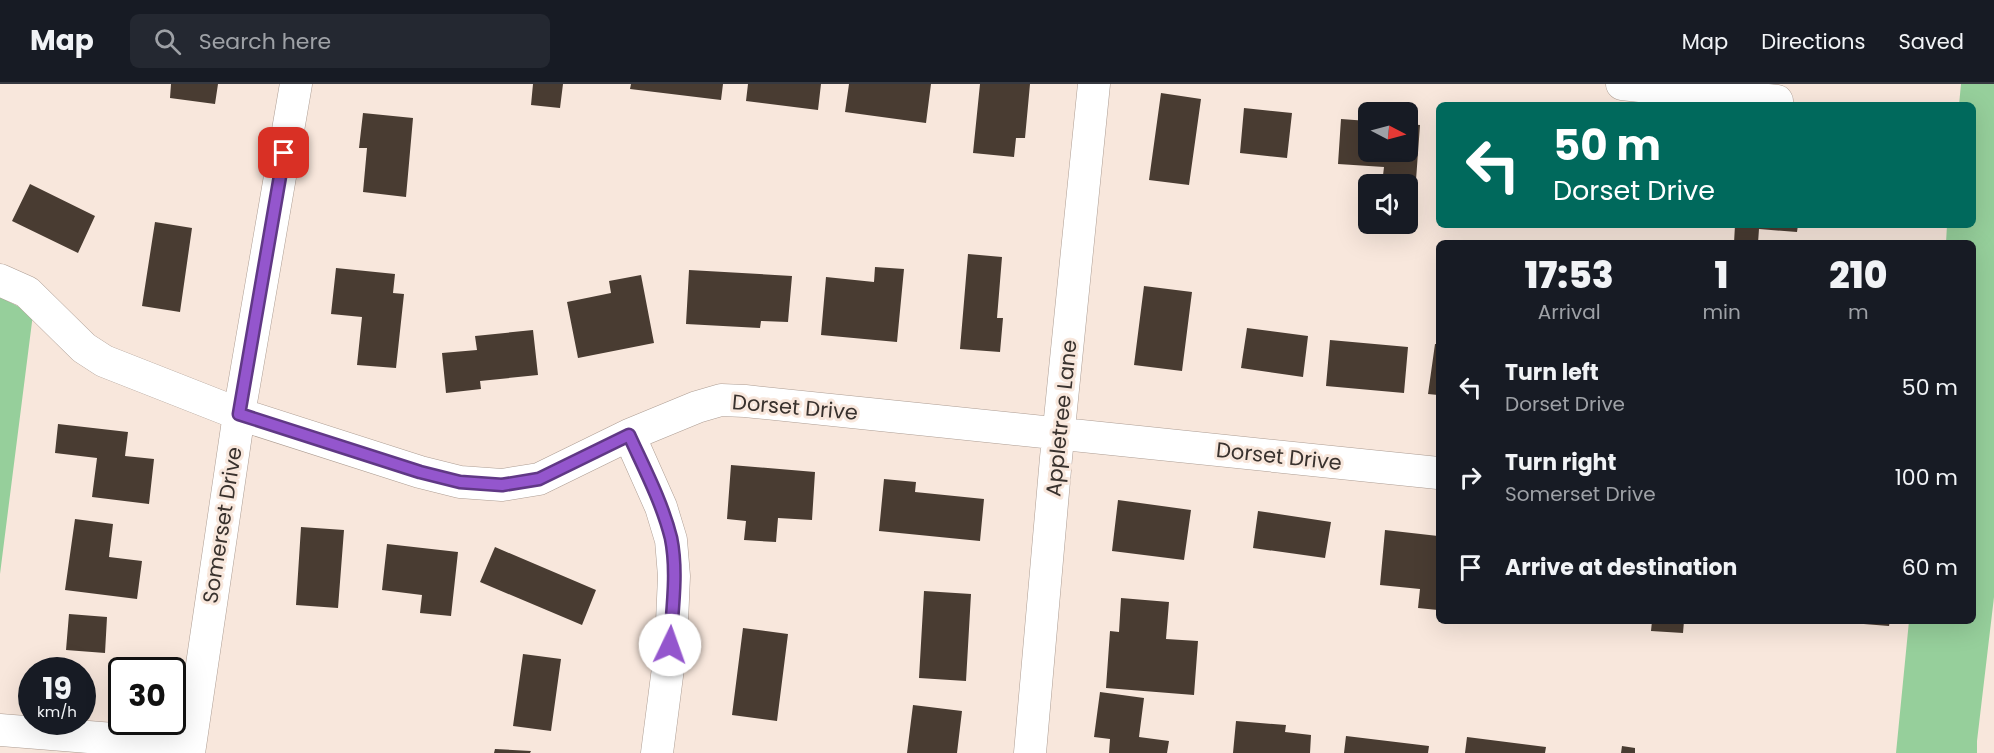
<!DOCTYPE html>
<style>
body{margin:0;font-family:Poppins,sans-serif;background:#242831;color:#f1f3f6;height:100vh;display:flex;flex-direction:column;font-size:22px;white-space:nowrap}
*{box-sizing:border-box;margin:0}
p{font-size:20px;color:#9ea1a6}
.icon{flex:none;width:33px;height:33px;fill:none;stroke:currentColor;stroke-width:2;stroke-linecap:round;stroke-linejoin:round}
.map{position:relative;flex:1;overflow:hidden}
.panel{position:absolute;left:1436px;top:156px;width:540px;height:384px;display:flex;flex-direction:column;background:#171b24;border-radius:9px;box-shadow:0 6px 24px #0002}
.panel>*{flex:none}
.banner{position:absolute;left:1436px;top:18px;width:540px;height:126px;border-radius:9px;box-shadow:0 6px 24px #0002;background:#00695c;color:#fff;overflow:hidden}
.needle{width:39px;rotate:96deg}
.buttons{position:absolute;left:1358px;top:18px;display:grid;gap:12px}
.buttons a{display:grid;place-items:center;width:60px;height:60px;border-radius:9px;background:#171b24;box-shadow:0 6px 24px #0002;font-size:30px}
.speed{position:absolute;left:18px;top:573px;display:flex;gap:12px;font-size:30px;font-weight:700;text-align:center}
.speed>*{display:grid;place-content:center;width:78px;height:78px;border-radius:50%;background:#171b24;box-shadow:0 6px 24px #0002;line-height:1}
.speed small{font-size:15px;font-weight:400}
.speed .limit{border:3px solid #111;border-radius:9px;background:#fff;color:#111}
.pin{position:absolute;display:grid;place-items:center;width:51px;height:51px;color:#fff;margin:-26px;border-radius:12px;box-shadow:0 3px 9px #0006}
.me{position:absolute;width:66px;margin:-33px;rotate:3deg;stroke-linejoin:round;filter:drop-shadow(0 0 4px #0008)}
.turn{display:flex;align-items:center;gap:21px;height:126px;padding:0 18px;font-size:27px}
.turn .icon{width:78px;height:78px;stroke-width:2.5}
.turn b{display:block;font-size:42px;line-height:51px}
.eta{display:flex;justify-content:space-evenly;align-items:center;height:102px;text-align:center}
.eta b{font-size:36px;font-weight:800;line-height:42px}
ul{padding:0;list-style:none}
li{display:flex;align-items:center;gap:18px;height:90px;padding:0 18px}
li div{flex:1}
li b{display:block;font-size:22px}
li em{font-style:normal}
header{display:flex;align-items:center;gap:36px;box-sizing:border-box;height:84px;padding:0 30px;background:#171b24;border-bottom:2px solid #363941}
header strong{font-size:28px}
nav{display:flex;gap:33px;margin-inline-start:auto;font-size:21px}
.search{width:420px;height:54px;background:#242831;display:flex;align-items:center;gap:15px;box-sizing:border-box;padding:0 21px;border-radius:9px;color:#9ea1a6;font-size:22px}
.map>svg:first-child{display:block}
</style>
<header>
<strong>Map</strong>
<div class="search"><svg class="icon" aria-label="search" viewBox="0 0 24 24"><circle cx="10" cy="10" r="6"/><path d="M15 15l6 6"/></svg>Search here</div>
<nav><a>Map</a><a>Directions</a><a>Saved</a></nav>
</header>
<div class="map">
<svg width="1994" height="669" viewBox="0 0 1994 669">
<rect width="100%" height="100%" fill="#f8e7dc"/>
<path fill="#96cf9b" d="M1961,0h33v513l-17,144v12h-81l13,-132h63v-378h-26l1,-18h25v-120h-13z
M0,213l33,17 -33,260z"/>
<path fill="#493c32" d="M171,0h47l-3,20 -45,-6z
M533,0h30l-3,24 -29,-3z
M631,0h92l-2,16 -91,-11z
M748,0h73l-3,26 -72,-9z
M849,0h82l-5,39 -81,-11z
M980,0h50l-5,54h-9l-2,19 -41,-4z
M1161,9l40,6 -12,86 -40,-5z
M1244,24l48,5 -5,45 -47,-5z
M363,29l50,5 -7,79 -43,-5 4,-44h-8z
M1341,35l27,2v31h39v-28l13,1 -5,69 -8,-1v-9h-25l2,-17 -46,-3z
M30,100l65,32 -17,37 -66,-32z
M155,138l37,6 -12,84 -38,-6z
M1735,141h63l-1,7 -38,-3 -1,14h-24z
M968,170l34,3 -5,61h6l-3,34 -40,-3z
M875,183l29,2 -7,73 -76,-7 5,-58 48,5z
M336,184l59,6 -2,19 11,1 -8,74 -39,-3 5,-48 -31,-3z
M689,186l103,6 -4,46 -27,-1 -1,7 -74,-4z
M641,191l13,68 -76,15 -11,-56 44,-9 -2,-12z
M1144,202l48,6 -10,79 -48,-6z
M1247,244l61,8 -5,41 -62,-9z
M533,246l5,45 -58,6 1,8 -35,4 -4,-40 35,-3 -2,-14z
M1330,256l78,7 -4,46 -78,-7z
M1435,260h3v51l-10,-1z
M58,340l70,8 -3,24 29,3 -5,45 -57,-7 5,-39 -42,-5z
M731,381l84,7 -3,48 -34,-2 -2,24 -32,-2 2,-19 -19,-2z
M884,395l32,3 -1,10 69,7 -4,42 -101,-10z
M1118,416l73,10 -7,50 -72,-9z
M1258,427l73,11 -6,36 -72,-10z
M75,435l38,5 -4,33 33,4 -5,38 -72,-9z
M301,443l43,3 -6,78 -42,-3z
M1385,446l53,6v74l-20,-2 2,-19 -40,-4z
M387,460l71,8 -7,64 -31,-3 2,-18 -40,-5z
M495,463l101,43 -14,35 -102,-43z
M924,507l47,3 -5,87 -47,-3z
M1121,514l48,4 -3,37 32,2 -4,54 -88,-7 4,-57 9,1z
M69,530l38,3 -2,36 -39,-3z
M1652,537h32l-1,12 -32,-2z
M1851,537h39l-1,5 -38,-3z
M743,544l45,6 -11,87 -45,-6z
M523,570l38,5 -10,72 -38,-5z
M1100,608l44,6 -5,39 30,4 -2,12h-58l1,-14 -16,-2z
M913,621l49,6 -5,42h-50z
M1236,637l50,4 -1,7 26,3 -1,18h-77z
M1346,652l83,10 -1,7h-84z
M1467,653l79,10 -1,6h-80z
M1622,662l13,2v5h-14z
M495,665l36,2 -1,2h-36z"/>
<g fill="none" stroke-linecap="round" stroke-linejoin="round">
<defs>
<path id="minor" d="M1622,0l155,17
M0,196l27,12 57,56 20,13 135,53 181,58 40,10 42,3 37,-6 90,-44 68,-28 24,-7 24,1 693,72
M629,351l32,72 10,33 3,36 -3,69 -14,108
M0,646l189,15
M189,669l50,-339 57,-330
M1030,669l26,-295 38,-374"/>
</defs>
<use href="#minor" stroke="#ad9d93" stroke-width="33"/>
<use href="#minor" stroke="#fff" stroke-width="32"/>
</g>
<g fill="none" stroke-linecap="round" stroke-linejoin="round">
<defs>
<path id="route" d="M284,69l-45,261 181,58 40,10 42,3 37,-6 90,-44c15,33 33,67 42,103 7,34 1,73 -1,107"/>
</defs>
<use href="#route" stroke="#603885" stroke-width="15"/>
<use href="#route" stroke="#9456cd" stroke-width="10"/>
</g>
<g text-anchor="middle" dominant-baseline="central" stroke-width="6" stroke-linejoin="round" paint-order="stroke">
<g font-size="21" fill="#39322e" stroke="#f8e7dc">
<text transform="translate(795 323) rotate(5)">Dorset Drive</text>
<text transform="translate(1061 334) rotate(-84)">Appletree Lane</text>
<text transform="translate(1279 372) rotate(6)">Dorset Drive</text>
<text transform="translate(222 441) rotate(-81)">Somerset Drive</text>
</g>
</g>
</svg>
<div class="buttons">
<a><svg class="needle" viewBox="-14 -14 28 28"><path d="M0-13l5 13h-10z" fill="#e53935"/><path d="M0 13l5-13h-10z" fill="#9ea1a6"/></svg></a>
<a><svg class="icon" aria-label="sound" viewBox="0 0 24 24"><path d="M4 9h4l5-4v14l-5-4H4zM17 9q2 3 0 6"/></svg></a>
</div>
<div class="speed"><div>19<small>km/h</small></div><div class="limit">30</div></div>
<div class="pin" style="left:284px;top:69px;background:#d93025"><svg class="icon" aria-label="arrive" viewBox="0 0 24 24"><path d="M6 21V4h12l-3 4 3 4H6"/></svg></div>
<svg class="me" style="left:670px;top:561px" viewBox="-20 -20 40 40"><circle r="19" fill="#fff"/><path d="M0-13L10 11 0 6-10 11z" fill="#9456cd"/></svg>
<div class="banner">
<div class="turn"><svg class="icon" aria-label="left" viewBox="0 0 24 24"><path d="M17 20v-9H6M10 6l-5 5 5 5"/></svg><div><b>50 m</b>Dorset Drive</div></div>
</div>
<section class="panel">
<div class="eta">
<div><b>17:53</b><p>Arrival</p></div>
<div><b>1</b><p>min</p></div>
<div><b>210</b><p>m</p></div>
</div>
<ul>
<li><svg class="icon" aria-label="left" viewBox="0 0 24 24"><path d="M17 20v-9H6M10 6l-5 5 5 5"/></svg><div><b>Turn left</b><p>Dorset Drive</p></div><em>50 m</em></li>
<li><svg class="icon" aria-label="right" viewBox="0 0 24 24"><path d="M7 20v-9h11M14 6l5 5-5 5"/></svg><div><b>Turn right</b><p>Somerset Drive</p></div><em>100 m</em></li>
<li><svg class="icon" aria-label="arrive" viewBox="0 0 24 24"><path d="M6 21V4h12l-3 4 3 4H6"/></svg><div><b>Arrive at destination</b></div><em>60 m</em></li>
</ul>
</section>
</div>
